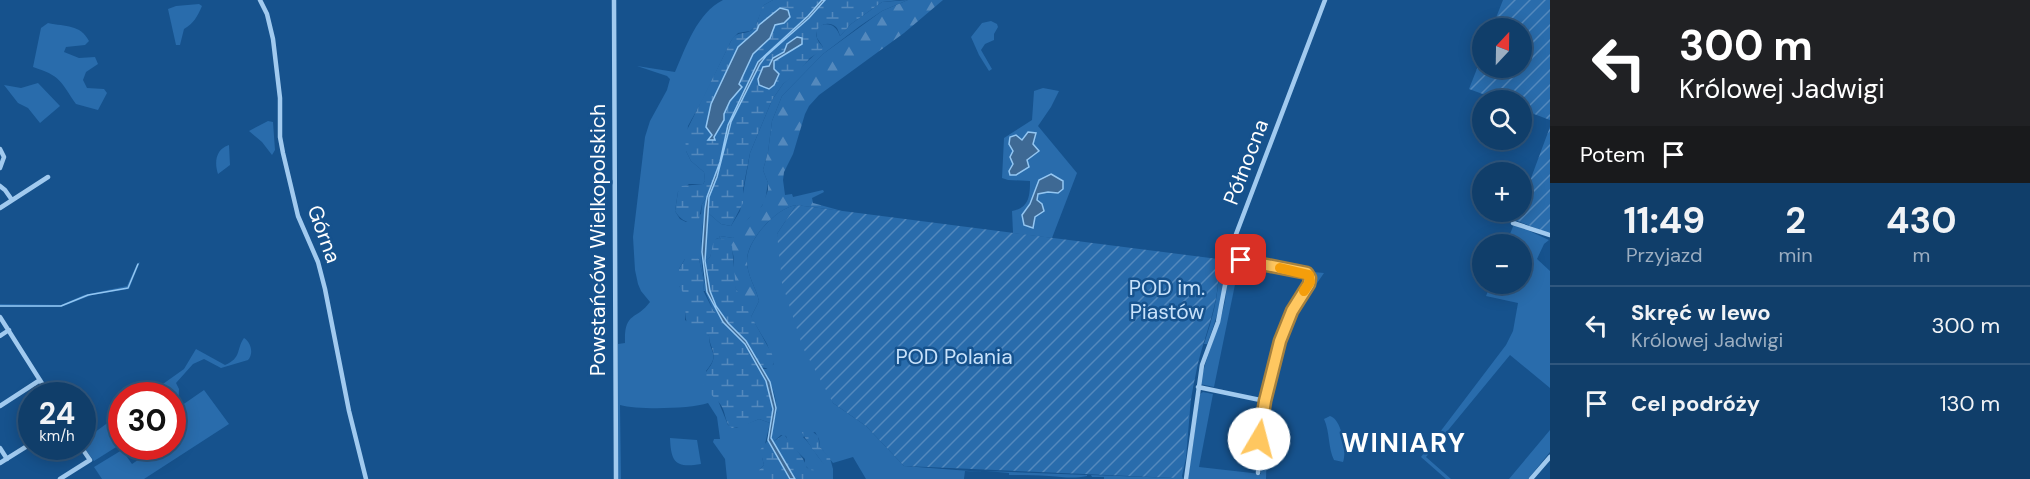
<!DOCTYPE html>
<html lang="pl">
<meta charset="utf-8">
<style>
body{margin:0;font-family:"DM Sans",sans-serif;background:#194570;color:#f1f3f6;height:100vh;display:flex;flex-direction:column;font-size:22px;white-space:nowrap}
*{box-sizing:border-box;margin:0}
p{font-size:20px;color:#9caec1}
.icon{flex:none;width:33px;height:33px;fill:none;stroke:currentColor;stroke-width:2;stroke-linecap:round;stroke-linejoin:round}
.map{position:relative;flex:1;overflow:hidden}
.details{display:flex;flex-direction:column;background:#103e6a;width:480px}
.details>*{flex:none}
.top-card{background:#202124;color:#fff;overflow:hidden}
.needle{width:39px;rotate:22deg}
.buttons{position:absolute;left:1472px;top:18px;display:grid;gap:12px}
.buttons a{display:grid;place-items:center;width:60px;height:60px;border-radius:50%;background:#103e6a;box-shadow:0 3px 15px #0003,0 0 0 2px #30577e;font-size:30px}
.speed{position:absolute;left:18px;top:382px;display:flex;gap:12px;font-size:30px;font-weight:700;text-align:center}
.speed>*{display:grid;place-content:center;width:78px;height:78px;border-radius:50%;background:#103e6a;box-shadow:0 3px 15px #0003,0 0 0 2px #30577e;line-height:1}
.speed small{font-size:15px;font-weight:400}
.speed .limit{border:9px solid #d22;background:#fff;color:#111}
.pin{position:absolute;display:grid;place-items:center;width:51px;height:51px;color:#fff;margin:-26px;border-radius:12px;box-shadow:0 3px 9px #0006}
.me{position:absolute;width:66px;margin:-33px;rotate:8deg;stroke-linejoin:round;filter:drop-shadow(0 0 4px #0008)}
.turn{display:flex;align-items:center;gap:21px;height:126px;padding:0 30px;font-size:27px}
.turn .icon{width:78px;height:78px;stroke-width:2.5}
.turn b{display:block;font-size:42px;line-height:51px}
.then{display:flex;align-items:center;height:57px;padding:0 30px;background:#0003;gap:12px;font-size:22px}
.eta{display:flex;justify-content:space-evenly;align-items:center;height:102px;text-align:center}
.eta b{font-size:36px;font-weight:700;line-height:42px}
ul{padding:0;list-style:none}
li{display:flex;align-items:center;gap:18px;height:78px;padding:0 30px;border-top:2px solid #30577e}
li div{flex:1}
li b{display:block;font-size:22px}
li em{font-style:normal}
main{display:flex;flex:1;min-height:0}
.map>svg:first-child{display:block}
</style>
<main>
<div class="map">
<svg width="1550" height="479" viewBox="0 0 1550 479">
<defs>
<pattern id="forest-firs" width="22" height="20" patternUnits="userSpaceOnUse" patternTransform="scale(1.5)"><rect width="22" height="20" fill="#296cac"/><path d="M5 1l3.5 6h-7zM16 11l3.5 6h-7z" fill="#5489bd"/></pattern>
<pattern id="wetland-marsh" width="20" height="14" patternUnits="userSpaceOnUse" patternTransform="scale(1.5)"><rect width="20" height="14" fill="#296cac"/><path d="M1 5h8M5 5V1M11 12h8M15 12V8" fill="none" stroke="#5489bd"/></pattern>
<pattern id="garden-furrows" width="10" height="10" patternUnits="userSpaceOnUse" patternTransform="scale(1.5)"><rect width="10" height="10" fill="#296cac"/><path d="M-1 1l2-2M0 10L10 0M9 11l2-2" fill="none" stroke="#5489bd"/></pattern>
</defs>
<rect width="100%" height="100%" fill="#16528d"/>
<path fill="#296cac" d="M723,0h50l-9,5 -9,22 -5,4 -12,2 -7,8 -28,58 -15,27 -2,25 5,10 13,11 1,9 -2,3h-14l-11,8 -3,19 5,8 6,3 15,-8 1,-10 5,-7c-6,31 -9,65 0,95 4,11 11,20 16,30l-10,-12 -8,-19h-2l1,-9 -5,-23h-14l-6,10v17l6,7 2,8 -2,19 24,16c0,17 12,17 -3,35l22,54 8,3 23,-9 11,4 -8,34 2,8 -5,5v9h-32l-2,-20 -12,-17 1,-3h6l-3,-22 -9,-14c-18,6 -70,7 -88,2l1,74h-3v-135l7,-1c-1,-32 11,-22 25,-41l-9,-11 -3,-7 -3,-14 -2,-33 12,-100 5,-16 17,-31 3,-11 -3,-3 -30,-10 38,6c11,-25 22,-59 48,-72z
M908,0l-26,11 -22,15 -37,28 -41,42 -10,25 -4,31 -5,18 5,13 -3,18 -7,11 -9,6 -16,20 -13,-2 -1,2 -3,1 -6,18 -5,4 2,-49 14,12 10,2 9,-15 10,-58 22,-53 11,-16 40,-37 -6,-9 -1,-8 3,-4c10,-4 17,-1 21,10l11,-12 31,-22z
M199,4l3,2c-5,11 -8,17 -18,23l-4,16h-4l-8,-36 8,-3z
M991,21l6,3 1,3 -4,7v6l-9,4 -4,6 11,19 -3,2 -10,-16 -8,-18 11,-14z
M48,23c18,4 32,1 41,18l-4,4 -19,2 -2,5 15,6 16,-1 3,7 -12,8 -3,8 4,8 17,1 3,4 -9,17 -22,-6c-16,-23 -15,-28 -43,-37l8,-39z
M38,83l22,23 -20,17 -12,-15 -10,-5 -14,-18 17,3z
M1043,88l16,3 -8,16 -13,19 39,47 -25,65 -39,-5 -1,-22c17,-3 18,-15 18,-30l-22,-1 -6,-2 2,-40 28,-18 2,-29z
M268,121l5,1 2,28 -3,5 -10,-13 -13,-11z
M229,145l1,20 -12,9c-4,-12 -2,-25 11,-29z
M796,205l-19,29 56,169 33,23 38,40 79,6 -18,-1 -1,8h-98l-13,-22 -20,6 -13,-16 -1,-8 -4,-7 -12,5c11,10 16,27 30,32v10h-21v-6l-7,-8v-6l-16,-15 -3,-8 -5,-1 -8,7c-4,-9 1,-18 3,-28 2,-15 -5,-32 -13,-45h3l8,-5 -7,-20 -16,-27 8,-16c-3,-14 -12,-25 -12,-40 0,-21 29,-53 49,-56z
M1514,224l35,16 -5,4 -7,15 13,12v117l-40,-33 -84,102 25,22h-5l-25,-22 85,-112 7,-14 5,-28 -32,-7 5,-12h30v-40h-15z
M1218,259l8,2c-2,29 -8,56 -19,83h-3c9,-27 17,-56 14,-85z
M140,262l-11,27 -37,6 -31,12h-61v-3l61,1 23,-10 43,-9 10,-22z
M1232,264l7,1 -25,122 -14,-3c6,-29 19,-54 25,-83 2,-10 2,-31 7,-37z
M1313,272l11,1 -24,35 -20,45c3,-14 6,-27 13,-40 8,-15 21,-24 20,-41z
M244,338c7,4 10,16 4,22l-27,8 -17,-9 -11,5 -17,19 3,6 -1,19 26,-18 25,34 -85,55h-42l-8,-12 28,-17 10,14 25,-17h15l1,-22 4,-4 -4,-7 -1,-18h-26l38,-27 12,-20 29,16c17,-7 11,-16 19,-27z
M1203,392l10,2 -14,73 62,7v-37l6,-35 2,18 -7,18 5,14 -1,27h-78l12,-85z
M1191,398l-5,60 -4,18 1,3h-79v-2h-12l-1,-2 84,3z
M121,413v31l-27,17 -11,-15v-5z
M1330,416c12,3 17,36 13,46l-9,-2c-6,-11 -4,-28 -10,-41z
M1550,430v22l-22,27h-19z
M670,438l27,2 4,24c-25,4 -30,-1 -31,-26z
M986,471l101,4v1c-15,3 -23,1 -38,0 -13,-1 -27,-1 -40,-1v-2z"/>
<path fill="url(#forest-firs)" d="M908,0h35l-39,33 -85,62 -10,11 -4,8 -12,40 -9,18 -1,8 2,15 7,-1 1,3 30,-7 1,2 -12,6 1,5 29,8 -46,-6c-20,3 -50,36 -49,56 0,15 9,26 12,40l-8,16c-5,-9 -13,-20 -16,-31 -4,-17 6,-40 -16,-48l1,-2 13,2 3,-7 18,-18 8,-7 6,-16v-7l-5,-13 5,-18 4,-31 10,-25 41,-42 59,-43z"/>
<path fill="url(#wetland-marsh)" d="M773,0h49l-14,16 -50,46 -30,63 -8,37 -13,35 -5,7 -3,15 -3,4c-11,0 -16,-4 -21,-12l3,-19 4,-6 21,-2 2,-3 -1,-9 -13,-11 -5,-10 -1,-17 46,-93c8,-12 14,-5 22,-12 6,-7 6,-17 11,-24z
M825,0h75l-18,2 -31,22 -11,12c-1,-3 -2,-7 -4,-9 -9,-8 -23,0 -19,11 1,4 4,6 6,9l-1,3 -12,8 -12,14 -15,12 -11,16 -22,53 -7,36v14l-12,23 -10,-2 -14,-12v-3l2,-12 8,-20 13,-52 30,-61 6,-8 43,-38z
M719,238l9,3 4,5 4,43 36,65 2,9 -4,6 -9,-2 -15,-26 -19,-18 -11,-17 -6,-15 -5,-30 5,-4 4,-17z
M693,258l6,1 5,23 -1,8 10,20 32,34 21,37 7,28 -3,14 -11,-4 -18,8 -9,1c-7,-4 -6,-14 -10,-21 -4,-8 -15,-14 -18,-22 -3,-10 4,-14 8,-22 5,-11 -3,-17 -3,-27l-20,-8c-8,-16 2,-26 -10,-42v-17l6,-10z
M809,429l9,7 2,11 10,11 3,11c-2,0 -4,0 -5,-1 -5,-3 -25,-32 -26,-36z
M784,434c8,14 18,18 23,34l7,2 -2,4v5h-17l-22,-37z
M768,440l22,39h-31v-9l5,-5 -4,-15z"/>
<path fill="url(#garden-furrows)" d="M1503,0h47v120l-29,-11v-9h-22l-30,-11 13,-33v12h39v-40h-29z
M1550,127v105l-2,1 -33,-13 3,-8h3v-7z
M796,205l422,54c4,43 -14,74 -22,114 -7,31 -10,64 -14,97l-7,8 -271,-12 -38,-40 -33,-23 -30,-55 -21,-65 -5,-49z"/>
<path fill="#3e6994" stroke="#93c6f2" stroke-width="1.5" d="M822,0h3l-16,18 -43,38 -6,8 -29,58 -14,55 -8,20 -4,64 5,30 6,15 12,17 18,18 24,41 6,26 -5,30 24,41h-5l-22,-39 5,-31 -7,-28 -21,-37 -22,-22 -16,-30 -5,-40 3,-43 2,-12 13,-35 8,-37 30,-63 50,-46z
M780,8l8,2 2,7 -6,6 -9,2 -5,13 -17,16 -14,30 3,3 -12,14 -6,13v6l-10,17 1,3h-7l4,-5 -6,-8 5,-23 27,-57 19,-17 2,-5z
M797,37l5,1v6l-28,17v8l5,5 -5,11 -5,4 -10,-4 -1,-6 5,-12 6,-1 4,-8 11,-6 3,-8z
M1028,132l8,1 -3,11 6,7 -12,9 2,7 -13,8h-6l-1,-4 4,-7 -3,-7 3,-6 -4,-7 1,-7 6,-2 6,5z
M1051,174l12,7v8l-5,4 -10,-1 -10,2 -1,6 5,4 2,7 -9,6 -2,11 -9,-3 -2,-10 8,-11 9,-24z"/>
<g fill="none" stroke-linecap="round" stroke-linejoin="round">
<path stroke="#93c6f2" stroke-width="1.5" d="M0,306h61l27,-11 40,-7 10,-24"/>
<path stroke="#a1caef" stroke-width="4.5" d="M260,0l7,14 6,25 7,59v39l3,16 15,63 20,46 7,27 24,122 17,68
M614,0l2,479
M0,149l4,8 -4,11
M0,186l5,4 7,10
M0,208l48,-31
M1513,223l37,12
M1227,258c28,4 53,10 80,15l3,5 -1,6 -18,27 -11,30 -20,88 -2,44
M0,317l50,79
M0,336l9,-6
M1198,387l67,14
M0,406l40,-26
M0,448l7,11
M0,463l32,-20
M60,479l30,-19 -9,-13
M1186,479l16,-114 16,-43 8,-42 1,-22 98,-258
M1531,479l19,-22"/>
</g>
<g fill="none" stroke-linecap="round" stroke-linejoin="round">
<defs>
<path id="route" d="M1241,260l66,13 3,5 -1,6 -17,27 -12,30 -15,60 -6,38"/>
</defs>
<use href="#route" stroke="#a6813e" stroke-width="15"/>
<use href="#route" stroke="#ffc760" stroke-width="10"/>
<path stroke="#f59e0b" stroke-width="10" d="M1280,268l29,7 1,7 -6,9"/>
</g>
<g text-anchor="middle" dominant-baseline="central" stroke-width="5" stroke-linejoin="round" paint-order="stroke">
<g font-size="21" fill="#fff" stroke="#16528d">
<text transform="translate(1246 162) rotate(-69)">Północna</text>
<text transform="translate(324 234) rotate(70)">Górna</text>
<text transform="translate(598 240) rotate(-90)">Powstańców Wielkopolskich</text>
</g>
<g font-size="21" fill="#c8e2fb" stroke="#16528d">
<text x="1167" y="288">POD im.<tspan x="1167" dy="24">Piastów</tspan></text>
<text x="954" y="357">POD Polania</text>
</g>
<g font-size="27" font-weight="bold" letter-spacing="1.5" fill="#fff" stroke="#16528d">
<text x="1404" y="442">WINIARY</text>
</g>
</g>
</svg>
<div class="buttons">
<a><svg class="needle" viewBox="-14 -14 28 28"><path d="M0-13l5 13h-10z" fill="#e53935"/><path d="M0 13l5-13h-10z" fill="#9caec1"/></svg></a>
<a><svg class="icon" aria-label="search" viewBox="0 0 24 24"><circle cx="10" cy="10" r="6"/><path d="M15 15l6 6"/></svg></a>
<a>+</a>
<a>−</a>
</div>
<div class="speed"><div>24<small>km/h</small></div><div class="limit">30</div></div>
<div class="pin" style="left:1241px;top:260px;background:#d93025"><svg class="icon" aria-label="arrive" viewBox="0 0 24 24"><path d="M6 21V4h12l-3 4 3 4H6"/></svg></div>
<svg class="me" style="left:1259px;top:439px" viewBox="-20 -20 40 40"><circle r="19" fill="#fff"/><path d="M0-13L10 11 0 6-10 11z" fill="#ffc760"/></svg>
</div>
<section class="details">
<div class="top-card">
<div class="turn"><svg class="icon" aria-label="left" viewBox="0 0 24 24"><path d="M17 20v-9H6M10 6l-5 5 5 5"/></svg><div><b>300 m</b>Królowej Jadwigi</div></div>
<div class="then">Potem<svg class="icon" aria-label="arrive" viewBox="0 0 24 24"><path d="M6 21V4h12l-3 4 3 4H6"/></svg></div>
</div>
<div class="eta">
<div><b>11:49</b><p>Przyjazd</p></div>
<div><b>2</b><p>min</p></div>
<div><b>430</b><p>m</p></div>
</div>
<ul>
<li><svg class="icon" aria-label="left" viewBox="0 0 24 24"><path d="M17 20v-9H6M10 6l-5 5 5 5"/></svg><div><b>Skręć w lewo</b><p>Królowej Jadwigi</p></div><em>300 m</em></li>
<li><svg class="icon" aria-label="arrive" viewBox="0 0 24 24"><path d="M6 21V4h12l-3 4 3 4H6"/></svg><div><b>Cel podróży</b></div><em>130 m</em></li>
</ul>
</section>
</main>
